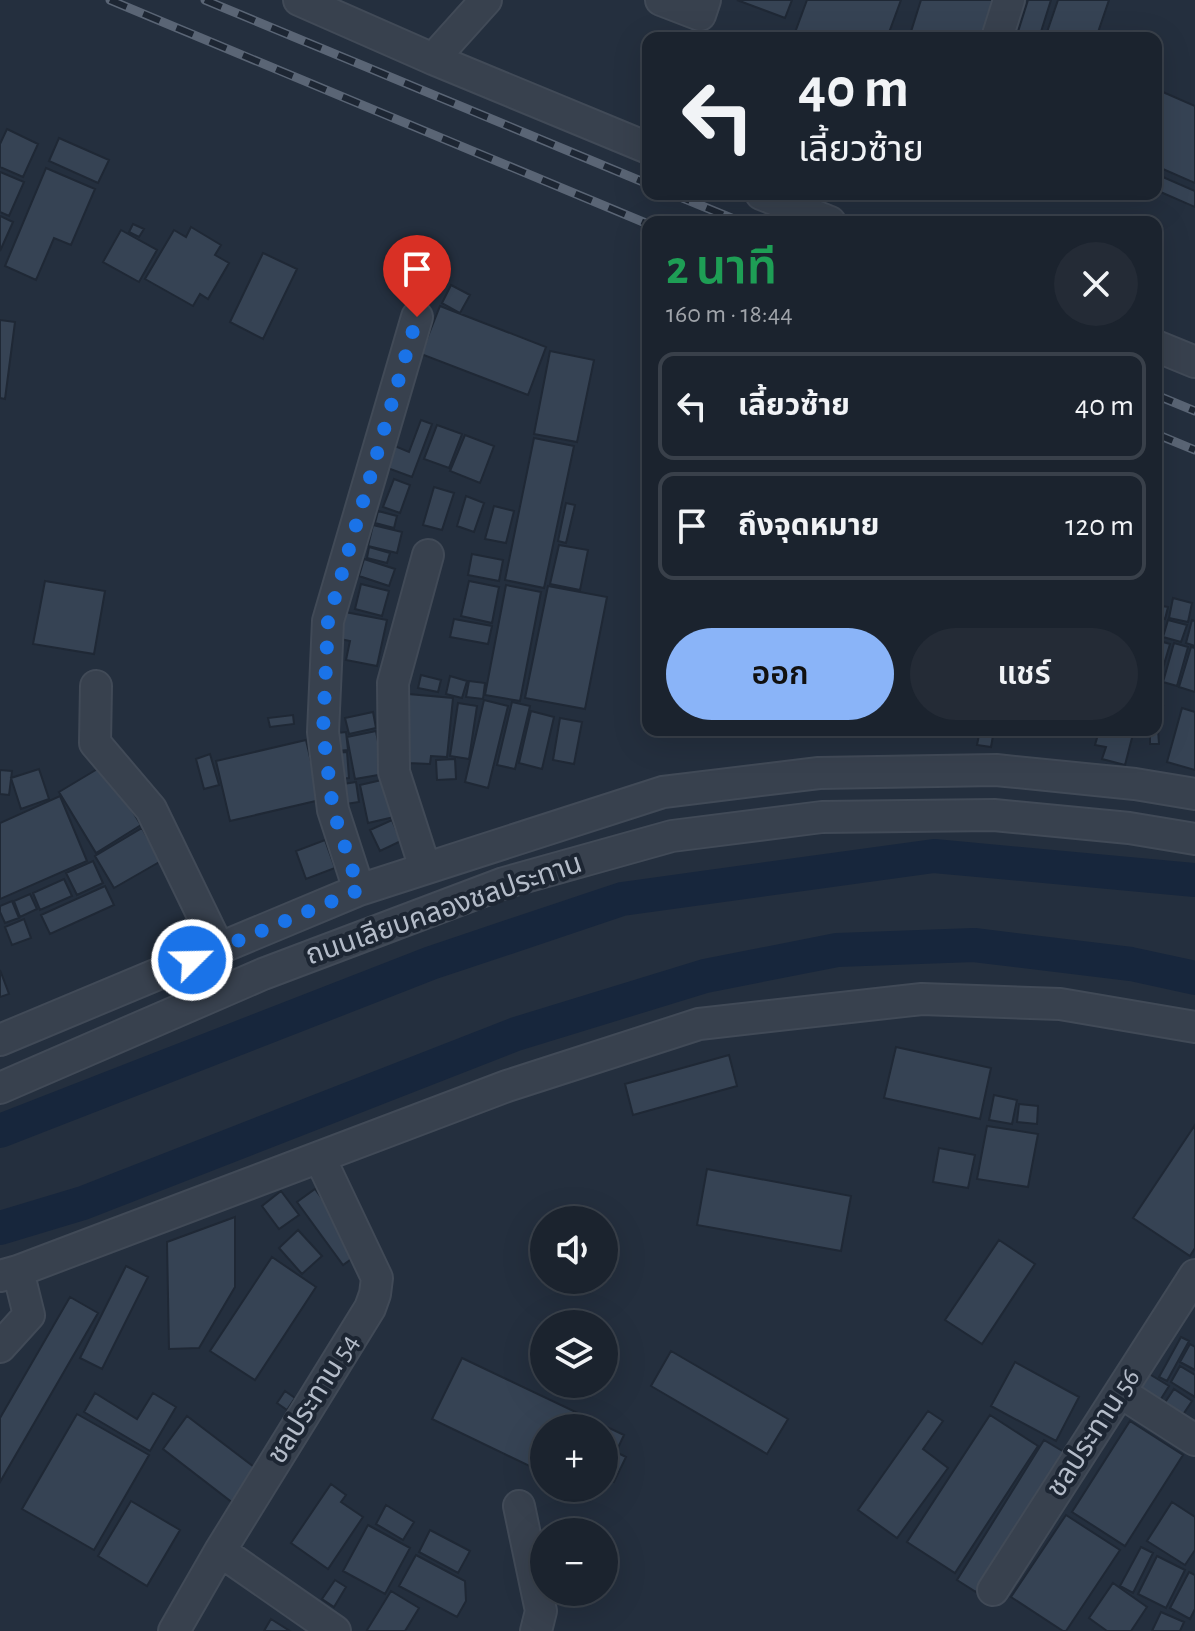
<!DOCTYPE html>
<html lang="th">
<meta charset="utf-8">
<style>
body{margin:0;font-family:"Alegreya Sans","Noto Sans Thai",sans-serif;background:#242b36;color:#f1f3f6;height:100vh;display:flex;flex-direction:column;font-size:30px;white-space:nowrap}
*{box-sizing:border-box;margin:0}
p{font-size:26px;color:#a0a4aa}
.icon{flex:none;width:44px;height:44px;fill:none;stroke:currentColor;stroke-width:2;stroke-linecap:round;stroke-linejoin:round}
.map{position:relative;flex:1;overflow:hidden}
.sheet{position:absolute;left:642px;top:216px;width:520px;height:520px;display:flex;flex-direction:column;background:#1b232e;border-radius:16px;box-shadow:0 8px 32px #0002,0 0 0 2px #39404a}
.sheet>*{flex:none}
.hud{position:absolute;left:642px;top:32px;width:520px;height:168px;border-radius:16px;box-shadow:0 8px 32px #0002,0 0 0 2px #39404a;background:#1b232e;color:#f1f3f6;overflow:hidden}
.buttons{position:absolute;left:530px;top:1206px;display:grid;gap:16px}
.buttons a{display:grid;place-items:center;width:88px;height:88px;border-radius:50%;background:#1b232e;box-shadow:0 8px 32px #0002,0 0 0 2px #39404a;font-size:40px}
.pin{position:absolute;display:grid;place-items:center;width:68px;height:68px;color:#fff;margin:-82px -34px;border-radius:50% 50% 50% 0;rotate:-45deg;box-shadow:0 0 8px #0007}
.pin .icon{rotate:45deg}
.me{position:absolute;width:88px;margin:-44px;rotate:67deg;stroke-linejoin:round;filter:drop-shadow(0 0 6px #0008)}
.turn{display:flex;align-items:center;gap:28px;height:168px;padding:0 24px;font-size:36px}
.turn .icon{width:104px;height:104px;stroke-width:2.5}
.turn b{display:block;font-size:56px;line-height:68px}
.round{display:grid;place-items:center;flex:none;width:84px;height:84px;border-radius:42px;background:#242b36}
.head{display:flex;align-items:center;justify-content:space-between;height:136px;padding:0 24px}
h1{font-size:48px;font-weight:600;line-height:60px;color:#1e9e55}
.button{display:flex;gap:16px;margin-top:auto;padding:16px 24px}
.button a{flex:1;height:92px;border-radius:48px;background:#8ab4f8;color:#111;font-size:32px;font-weight:600;line-height:92px;text-align:center}
.button a+a{background:#242b36;color:#f1f3f6}
ul{padding:0;list-style:none}
li{display:flex;align-items:center;gap:24px;height:108px;margin:0 16px 12px;padding:0 8px;border:4px solid #39404a;border-radius:16px}
li div{flex:1}
li b{display:block;font-size:30px}
li em{font-style:normal}
.map>svg:first-child{display:block}
</style>
<div class="map">
<svg width="1195" height="1631" viewBox="0 0 1195 1631">
<rect width="100%" height="100%" fill="#242f3e"/>
<g fill="none" stroke-linecap="round" stroke-linejoin="round">
<path stroke="#17263c" stroke-width="34" d="M0,1131l431,-168 191,-64 312,-43 261,24
M0,1228l83,-25 433,-169 189,-58 132,-26 137,-5 157,19 64,14"/>
</g>
<path fill="#364354" stroke="#1f2835" stroke-width="2" d="M737,0h55l-7,18z
M807,0h94l-14,38h-94z
M921,0h75l-12,38h-75z
M1028,0h23l-12,38h-23z
M1058,0h51l-13,38h-51z
M1156,89l39,17v77l-39,-17z
M7,129l31,15 -15,33 -23,-10v-23z
M59,138l50,22 -11,23 -49,-22z
M46,168l49,21 -24,56 -17,-7 -18,42 -31,-14z
M0,172l24,10 -15,34 -9,-4z
M1156,174l39,17v16l-39,-17z
M0,216l13,6 -13,29z
M133,224l11,5 -5,8 -10,-5z
M191,227l30,18 -6,10 14,8 -21,36 -8,-5 -7,12 -48,-27 29,-49 12,7z
M121,230l36,20 -18,32 -36,-20z
M263,253l34,16 -34,70 -33,-17z
M451,285l19,10 -10,18 -18,-10z
M440,306l106,41 -18,48 -107,-41z
M0,320l15,2 -10,77 -5,-1z
M550,351l44,9 -17,82 -43,-8z
M421,420l11,4 -20,53 -30,-11 8,-22 19,8z
M437,425l25,9 -13,34 -25,-9z
M465,435l29,11 -14,37 -30,-12z
M534,438l40,8 -30,142 -39,-8z
M394,479l16,6 -10,28 -17,-6z
M434,487l20,6 -12,37 -19,-5z
M466,496l18,7 -10,29 -17,-6z
M566,503l9,2 -9,38 -8,-2z
M494,506l20,5 -8,32 -21,-4z
M378,511l19,5 -3,12 -19,-5z
M373,525l29,7 -5,21 -29,-7z
M559,545l29,5 -8,40 -30,-6z
M369,547l21,6 -3,10 -20,-5z
M472,554l31,6 -4,21 -31,-6z
M364,559l31,10 -6,17 -30,-10z
M45,581l60,10 -11,63 -61,-10z
M469,581l30,6 -7,36 -31,-7z
M361,584l28,7 -7,25 -27,-7z
M506,585l35,7 -21,109 -35,-6z
M548,586l59,11 -22,112 -60,-11z
M1173,598l19,5 -4,19 -19,-4z
M1156,605l12,2 -3,12 -9,-2z
M345,612l42,8 -10,46 -31,-6 4,-19 -10,-2z
M454,619l38,7 -4,18 -38,-7z
M1168,620l19,5 -6,17 -18,-5z
M1192,620l3,1v25l-9,-3z
M1156,640l14,4 -11,37h-3z
M1174,643l14,4 -11,39 -14,-4z
M1191,647l4,1v44l-16,-5z
M421,675l20,5 -3,12 -20,-4z
M450,676l17,5 -5,17 -16,-4z
M469,681l16,2 -2,16 -17,-2z
M408,694l45,4 -6,59 -16,-1 -1,8 -22,-1 1,-11 -6,-1z
M484,700l24,6 -20,82 -23,-6z
M512,702l18,4 -15,63 -18,-4z
M458,703l19,3 -8,53 -19,-3z
M1156,704l7,2 -5,21h-2z
M1182,708l13,4v58l-28,-8z
M531,711l23,6 -12,52 -23,-6z
M373,712l3,16 -27,6 -4,-16z
M293,715l1,9 -24,3 -2,-9z
M560,718l22,4 -8,42 -21,-4z
M1158,729l1,15h-9v-14z
M980,730h14l-3,17 -14,-2z
M1111,730h23l-9,35 -23,-6 4,-12 -11,-2 4,-14 11,2z
M376,731l8,43 -29,5 -8,-42z
M346,732l2,18 -10,1 -1,-18z
M306,740l14,60 -90,21 -14,-60z
M347,752l2,26 -13,1 -2,-26z
M210,754l9,31 -15,4 -8,-30z
M455,759l1,20 -19,1 -1,-20z
M104,765l37,60 -45,28 -37,-61z
M39,769l10,30 -28,10 -10,-31z
M0,770l12,1 -3,24 -9,-1z
M386,779l8,38 -26,6 -8,-38z
M356,782l3,20 -20,3 -2,-20z
M60,796l27,65 -87,38v-76z
M392,820l9,21 -21,10 -10,-21z
M142,828l19,33 -47,27 -19,-32z
M325,840l10,28 -29,11 -10,-28z
M93,861l10,22 -26,12 -11,-22z
M64,879l8,17 -32,14 -7,-17z
M105,886l9,19 -64,29 -9,-19z
M30,894l7,15 -17,8 -6,-16z
M12,901l7,17 -14,5 -5,-11v-6z
M24,919l7,19 -19,7 -7,-18z
M0,970l9,24 -9,3z
M896,1047l95,21 -11,51 -96,-21z
M729,1055l8,31 -104,29 -8,-31z
M994,1095l23,5 -5,24 -23,-4z
M1019,1104l19,2 -1,18 -20,-2z
M1195,1125v123l-5,8 -57,-38z
M987,1126l51,8 -10,53 -51,-8z
M939,1148l36,7 -7,33 -35,-6z
M707,1169l144,27 -10,55 -144,-26z
M315,1189l46,63 -18,13 -46,-63z
M281,1191l18,24 -20,14 -17,-23z
M235,1217v70l-36,61 -30,1 -2,-107z
M298,1230l24,26 -20,18 -23,-26z
M999,1240l36,24 -53,80 -37,-24z
M272,1257l44,30 -61,93 -45,-29z
M126,1266l22,11 -46,92 -22,-11z
M70,1297l28,16 -98,169v-64z
M1181,1337l8,4 -22,40 -8,-4z
M1190,1344l5,3v23l-15,-8z
M671,1351l117,68 -21,35 -116,-68z
M462,1358l162,77 -8,17 10,5 -12,25 -10,-5v-49h-60v45l-112,-54z
M1015,1362l64,35 -23,44 -65,-35z
M1180,1366l15,9v22l-24,-15z
M1146,1372l23,14 -10,16 -23,-14z
M1174,1389l18,12 -10,15 -18,-12z
M285,1391l10,7 -8,12 -10,-7z
M95,1393l42,26 16,-26 23,14 -26,44 -66,-39z
M928,1411l15,10 -20,28 25,19 -51,70 -39,-28z
M77,1414l72,41 -55,95 -72,-41z
M990,1415l48,31 -83,127 -48,-31z
M187,1416l71,54 -25,33 -70,-54z
M1130,1421l53,34 -58,91 -53,-34z
M1044,1440l20,12 -88,140 -19,-12z
M331,1484l15,11 -5,7 22,15 -35,52 -37,-26z
M575,1488h24l-5,9z
M131,1501l49,29 -33,56 -49,-30z
M1172,1502l23,15v33l-10,15 -38,-24z
M386,1505l28,17 -11,18 -27,-16z
M1066,1515l54,35 -54,81h-3l-52,-34z
M368,1525l42,23 -25,46 -42,-23z
M430,1530l40,21 -12,22 -39,-21z
M1141,1547l12,6 -20,40 -13,-7z
M416,1555l49,26 1,20 -9,16 -58,-31z
M1157,1556l28,14 -19,38 -28,-14z
M1189,1572l6,3v34l-5,10 -20,-11z
M335,1580l11,7 -12,20 -12,-8z
M1113,1583l34,24 -16,24h-24l-18,-13z
M391,1591l28,17 -14,23h-36l-2,-1z
M1161,1612l23,10 -4,9h-28z
M271,1619l19,12h-26z"/>
<g fill="none" stroke-linecap="round" stroke-linejoin="round">
<defs>
<path id="minor" d="M299,0l134,59 215,89
M661,0l39,15 5,-15
M997,38l12,-38
M433,59l53,-59
M761,194l69,28
M1156,346l39,16
M96,686l-1,57 56,66 68,140
M425,868l-31,-96 -1,-89 35,-128
M359,890l-26,-80 -10,-78 5,-111 89,-304
M0,1040l359,-150 304,-98 156,-19 177,-3 139,14 60,10
M0,1088l263,-114 241,-91 168,-47 150,-19 172,-2 135,13 66,11
M0,1276l18,-5 489,-185 192,-62 223,-25 138,5 135,23
M0,1347l29,-32 -11,-44
M1120,1392l75,48
M519,1506l22,105 -5,20
M220,1551l115,80
M993,1590l202,-315
M174,1631l46,-80 150,-243 5,-14 2,-16 -57,-120"/>
</defs>
<use href="#minor" stroke="#414a57" stroke-width="34"/>
<use href="#minor" stroke="#38414e" stroke-width="30"/>
<defs>
<path id="rail" d="M110,0l538,224
M205,0l443,184
M673,194l68,28
M1156,395l39,16
M1156,434l39,16"/>
</defs>
<use href="#rail" stroke="#5a6575" stroke-width="9"/>
<use href="#rail" stroke="#1d2633" stroke-width="6" stroke-dasharray="18" stroke-linecap="butt"/>
</g>
<g fill="none" stroke-linecap="round" stroke-linejoin="round">
<path stroke="#1a73e8" stroke-width="14" stroke-dasharray="0 25.2" d="M192,960l167,-70 -26,-80 -10,-78 5,-111 89,-304"/>
</g>
<g text-anchor="middle" dominant-baseline="central" stroke-width="8" stroke-linejoin="round" paint-order="stroke">
<g font-size="28" fill="#b4bcc9" stroke="#1d2633">
<text transform="translate(444 910) rotate(-19)">ถนนเลียบคลองชลประทาน</text>
<text transform="translate(314 1399) rotate(-58)">ชลประทาน 54</text>
<text transform="translate(1094 1433) rotate(-57)">ชลประทาน 56</text>
</g>
</g>
</svg>
<div class="buttons">
<a><svg class="icon" aria-label="sound" viewBox="0 0 24 24"><path d="M4 9h4l5-4v14l-5-4H4zM17 9q2 3 0 6"/></svg></a>
<a><svg class="icon" aria-label="layers" viewBox="0 0 24 24"><path d="M12 4l9 5-9 5-9-5zM3 14l9 5 9-5"/></svg></a>
<a>+</a>
<a>−</a>
</div>
<div class="pin" style="left:417px;top:317px;background:#d93025"><svg class="icon" aria-label="arrive" viewBox="0 0 24 24"><path d="M6 21V4h12l-3 4 3 4H6"/></svg></div>
<svg class="me" style="left:192px;top:960px" viewBox="-20 -20 40 40"><circle r="17" fill="#1a73e8" stroke="#fff" stroke-width="3"/><path d="M0-11L8 9 0 5-8 9z" fill="#fff"/></svg>
<div class="hud">
<div class="turn"><svg class="icon" aria-label="left" viewBox="0 0 24 24"><path d="M17 20v-9H6M10 6l-5 5 5 5"/></svg><div><b>40 m</b>เลี้ยวซ้าย</div></div>
</div>
<section class="sheet">
<div class="head"><div><h1>2 นาที</h1><p>160 m · 18:44</p></div><a class="round"><svg class="icon" aria-label="close" viewBox="0 0 24 24"><path d="M6 6l12 12M18 6L6 18"/></svg></a></div>
<ul>
<li><svg class="icon" aria-label="left" viewBox="0 0 24 24"><path d="M17 20v-9H6M10 6l-5 5 5 5"/></svg><div><b>เลี้ยวซ้าย</b></div><em>40 m</em></li>
<li><svg class="icon" aria-label="arrive" viewBox="0 0 24 24"><path d="M6 21V4h12l-3 4 3 4H6"/></svg><div><b>ถึงจุดหมาย</b></div><em>120 m</em></li>
</ul>
<div class="button"><a>ออก</a><a>แชร์</a></div>
</section>
</div>
